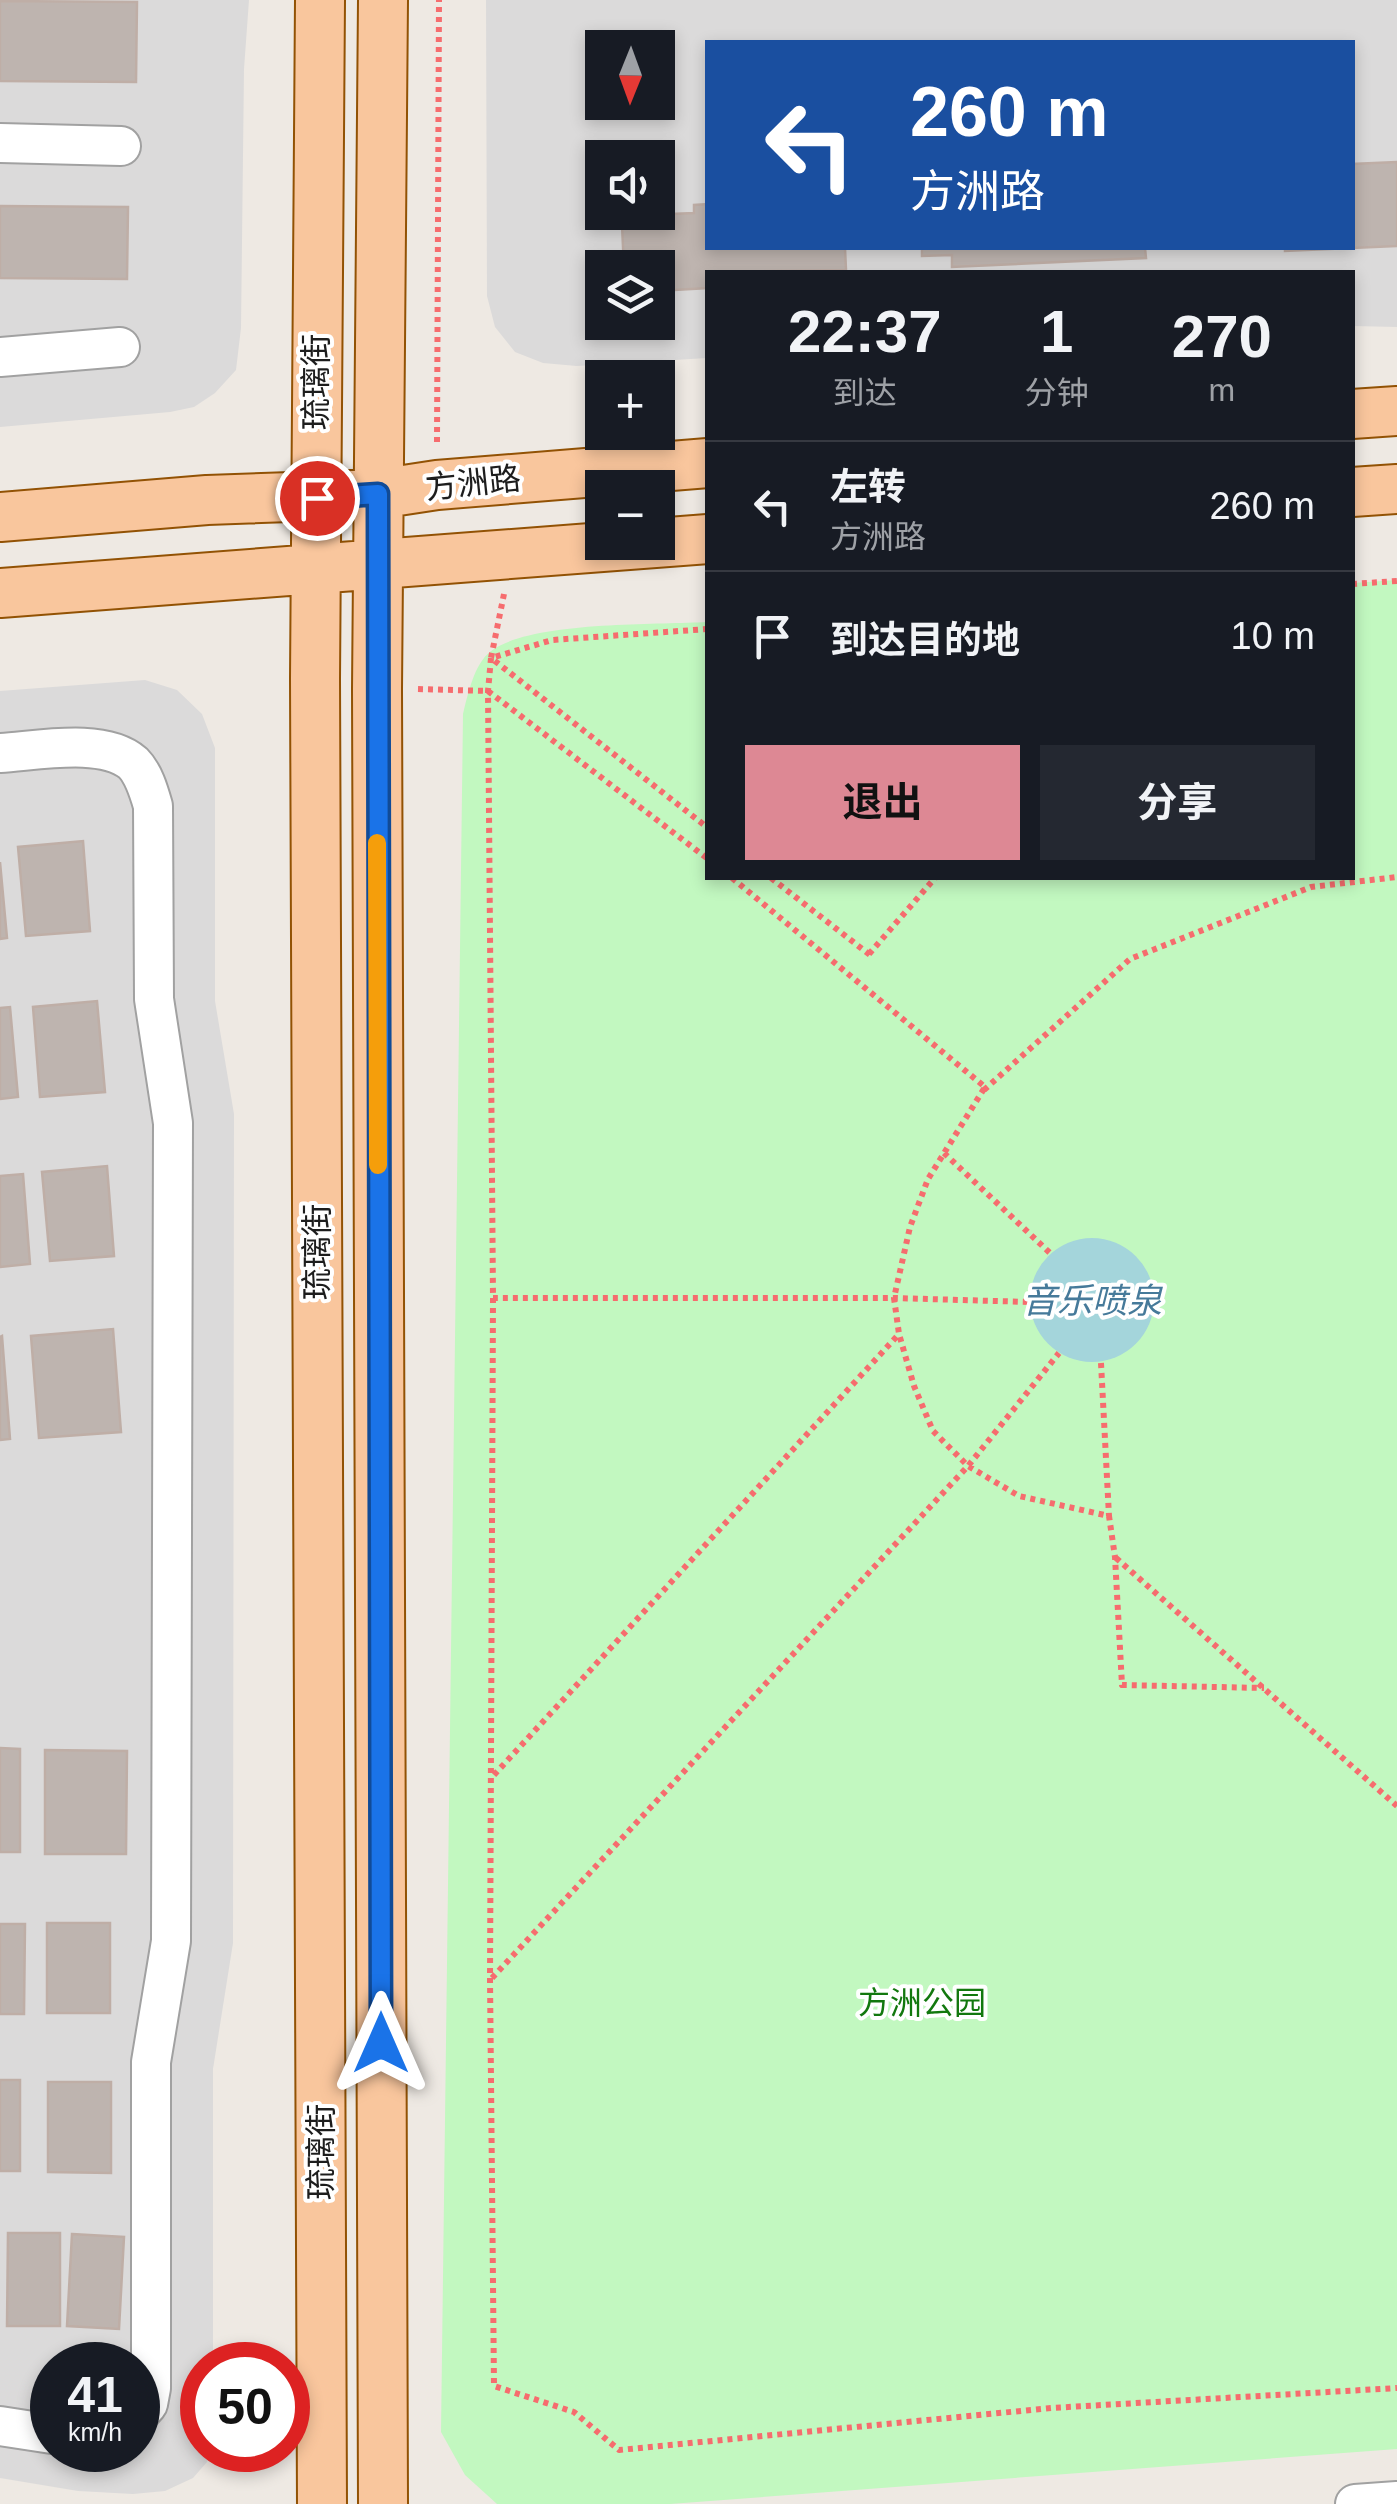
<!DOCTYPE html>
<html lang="zh">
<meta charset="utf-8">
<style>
body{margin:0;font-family:Helvetica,"Noto Sans SC",sans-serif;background:#242831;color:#f1f3f6;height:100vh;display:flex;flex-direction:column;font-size:38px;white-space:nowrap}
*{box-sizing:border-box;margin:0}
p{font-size:32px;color:#9ea1a6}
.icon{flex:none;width:55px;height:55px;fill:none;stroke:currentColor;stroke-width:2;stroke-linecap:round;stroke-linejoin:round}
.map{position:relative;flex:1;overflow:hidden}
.drawer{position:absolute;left:705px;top:270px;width:650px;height:610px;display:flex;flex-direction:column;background:#171b24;border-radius:0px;box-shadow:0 5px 15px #0003}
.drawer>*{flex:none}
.top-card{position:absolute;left:705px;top:40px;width:650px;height:210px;border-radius:0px;box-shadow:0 5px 15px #0003;background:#1a4fa0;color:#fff;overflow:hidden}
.needle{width:65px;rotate:181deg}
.tools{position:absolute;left:585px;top:30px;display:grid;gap:20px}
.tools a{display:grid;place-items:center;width:90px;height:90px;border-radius:0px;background:#171b24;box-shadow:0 5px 15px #0003;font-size:50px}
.speed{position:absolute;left:30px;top:2342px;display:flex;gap:20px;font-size:50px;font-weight:700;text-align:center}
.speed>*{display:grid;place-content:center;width:130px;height:130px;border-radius:50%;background:#171b24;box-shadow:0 5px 15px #0003;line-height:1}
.speed small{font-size:25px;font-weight:400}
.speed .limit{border:15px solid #d22;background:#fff;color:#111}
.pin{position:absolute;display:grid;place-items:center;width:85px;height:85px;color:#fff;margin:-42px;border:5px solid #fff;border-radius:50%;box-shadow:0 2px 10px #0007}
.me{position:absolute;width:110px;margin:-55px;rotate:0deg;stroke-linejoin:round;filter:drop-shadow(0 0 8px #0008)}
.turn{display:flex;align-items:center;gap:35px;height:210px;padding:0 40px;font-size:45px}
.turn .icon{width:130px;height:130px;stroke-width:2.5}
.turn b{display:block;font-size:70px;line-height:85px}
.eta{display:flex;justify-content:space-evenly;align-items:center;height:170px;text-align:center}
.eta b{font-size:60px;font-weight:700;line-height:70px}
.button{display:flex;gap:20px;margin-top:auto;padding:20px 40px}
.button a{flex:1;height:115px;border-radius:0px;background:#dd8894;color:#111;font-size:40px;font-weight:700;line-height:115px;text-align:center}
.button a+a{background:#242831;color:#f1f3f6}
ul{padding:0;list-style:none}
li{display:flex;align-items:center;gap:30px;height:130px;padding:0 40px;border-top:2px solid #363941}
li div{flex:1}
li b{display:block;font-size:38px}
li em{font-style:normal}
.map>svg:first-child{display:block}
</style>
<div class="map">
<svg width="1397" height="2504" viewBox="0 0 1397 2504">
<rect width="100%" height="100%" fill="#eee9e3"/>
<path fill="#dbdada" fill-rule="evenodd" d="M0,0h249l-5,69 -3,259 -5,42 -21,23 -21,14 -24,5 -170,15z
M486,0h911v327l-44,-1 -1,-54h-644l-1,86 -130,8 -34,-3 -28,-11 -20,-25 -8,-31zM708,42h644v206h-644zM602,48h56v54h-56zM602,158h56v54h-56zM602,268h56v54h-56z
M145,680l32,10 25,24 13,34v253l19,113 -1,829 -20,126v296h-11v85h8l-3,12 -14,16 -28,13 -32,3 -55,-3 -78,-13v-1787zM52,2365h86v85h-86z"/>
<path fill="#c2f8c0" d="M1397,580v1869l-727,55h-173l-32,-29 -24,-43 22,-1718c5,-20 11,-50 28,-63 40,-30 164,-26 216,-29l1,256h644l1,-295z"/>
<path fill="#a4d5db" d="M1030 1300a62 62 0 1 1 124 0a62 62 0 1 1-124 0Z"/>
<path fill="#beb4af" stroke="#bfaea6" stroke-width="2.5" d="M0,1l137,1 -1,80 -136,-1z
M1397,162v84l-112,5v-3h67v-84z
M708,204v44h137l1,22 -138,2v16l-50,3v-23h-34l-2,-43 26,-1 -1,-9 47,-2v-8z
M0,206l128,1 -1,72 -127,-1z
M922,248h223l1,10 -194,9v-12l-30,1z
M83,841l7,90 -64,5 -8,-89z
M0,862l7,76 -7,1z
M97,1001l8,91 -65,5 -7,-90z
M10,1007l8,90 -18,2v-91z
M107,1166l7,90 -64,5 -8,-89z
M23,1174l7,90 -30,3v-91z
M113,1329l8,103 -82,6 -8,-102z
M2,1336l8,103 -10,1v-103z
M0,1748l20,1v103h-20z
M45,1750l82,1 -1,103h-81z
M47,1923h63v90h-63z
M0,1924h25l-1,90h-24z
M0,2080h20v91h-20z
M48,2082h63v91l-63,-1z
M8,2233h52v93h-53z
M72,2234l52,3 -5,92 -52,-3z"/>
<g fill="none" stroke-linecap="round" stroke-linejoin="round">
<defs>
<path id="minor" d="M0,143l121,3
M0,357l120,-10
M0,753c36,-2 103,-16 133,10 11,11 16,29 20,43l1,193 19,124 -2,818 -20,121v326l-3,16 -10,11
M0,2426l52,8
M1355,2504l42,-3"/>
<path id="major" d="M320,0l-5,679 7,1825
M1352,414l45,-3
M1352,492l45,-3
M0,517l207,-17 171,-6 59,-9 271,-22
M0,593l708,-54
M383,2504l-6,-1815 6,-689"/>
</defs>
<use href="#minor" stroke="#a1a1a1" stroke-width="42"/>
<use href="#major" stroke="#925204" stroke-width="52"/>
<path stroke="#f66c6e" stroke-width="6" stroke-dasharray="5 5" stroke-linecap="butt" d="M437,442l2,-442
M1352,584l45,-3
M504,594l-13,64 217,170
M708,629l-156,11 -61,18 -3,33 5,607h401l135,4
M418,689l70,2 220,168
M732,878l253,209 -57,92 -18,48 -16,71 5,36 15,52 19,45 35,35 51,30 90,20 6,41 7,128 142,3
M771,878l99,77
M869,954l66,-76
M984,1090l146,-131 181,-72 86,-10
M944,1153l106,100
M493,1298l-3,681 4,407 80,26 45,38 432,-42 346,-20
M1101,1363l8,153
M1116,1558l281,248
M494,1775l405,-441
M492,1978l476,-512 91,-113"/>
<use href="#minor" stroke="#fff" stroke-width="38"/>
<use href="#major" stroke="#f9c69d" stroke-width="48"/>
</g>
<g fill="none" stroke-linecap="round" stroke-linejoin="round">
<defs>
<path id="route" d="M317,498l61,-4 3,1549"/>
</defs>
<use href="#route" stroke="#114b97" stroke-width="25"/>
<use href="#route" stroke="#1a73e8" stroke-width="18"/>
<path stroke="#f59e0b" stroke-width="18" d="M377,843l1,322"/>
</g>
<g text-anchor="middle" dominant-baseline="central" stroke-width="8" stroke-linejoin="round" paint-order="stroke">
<g font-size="32" fill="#1d1d1d" stroke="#fff">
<text transform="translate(316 382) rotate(-90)">琉璃街</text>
<text transform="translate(473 483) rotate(-6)">方洲路</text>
<text transform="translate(317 1252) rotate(-90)">琉璃街</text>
<text transform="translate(321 2152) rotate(-90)">琉璃街</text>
</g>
<g font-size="32" fill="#12780e" stroke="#fff">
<text x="922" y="2003">方洲公园</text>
</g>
<g font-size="35" font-style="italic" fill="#467a9a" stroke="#fff">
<text x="1092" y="1300">音乐喷泉</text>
</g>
</g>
</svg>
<div class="tools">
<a><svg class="needle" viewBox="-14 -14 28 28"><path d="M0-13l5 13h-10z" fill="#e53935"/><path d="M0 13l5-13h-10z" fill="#9ea1a6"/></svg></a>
<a><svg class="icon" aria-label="sound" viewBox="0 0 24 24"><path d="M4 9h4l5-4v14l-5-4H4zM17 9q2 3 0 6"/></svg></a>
<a><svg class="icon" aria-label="layers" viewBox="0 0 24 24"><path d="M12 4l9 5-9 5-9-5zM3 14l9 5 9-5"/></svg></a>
<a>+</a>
<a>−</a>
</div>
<div class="speed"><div>41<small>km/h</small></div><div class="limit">50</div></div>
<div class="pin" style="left:317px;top:498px;background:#d93025"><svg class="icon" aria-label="arrive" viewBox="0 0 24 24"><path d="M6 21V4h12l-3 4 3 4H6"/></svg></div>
<svg class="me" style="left:381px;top:2043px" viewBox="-20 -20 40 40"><path d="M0-17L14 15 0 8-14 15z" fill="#1a73e8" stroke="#fff" stroke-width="4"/></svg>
<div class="top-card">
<div class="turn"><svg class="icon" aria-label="left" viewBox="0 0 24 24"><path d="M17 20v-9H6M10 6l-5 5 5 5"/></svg><div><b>260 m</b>方洲路</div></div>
</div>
<section class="drawer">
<div class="eta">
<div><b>22:37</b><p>到达</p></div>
<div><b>1</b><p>分钟</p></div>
<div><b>270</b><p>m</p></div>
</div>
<ul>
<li><svg class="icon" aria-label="left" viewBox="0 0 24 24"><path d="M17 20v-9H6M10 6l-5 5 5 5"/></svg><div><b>左转</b><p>方洲路</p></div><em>260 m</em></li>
<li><svg class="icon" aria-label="arrive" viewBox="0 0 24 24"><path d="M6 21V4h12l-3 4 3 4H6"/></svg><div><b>到达目的地</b></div><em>10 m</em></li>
</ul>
<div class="button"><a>退出</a><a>分享</a></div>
</section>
</div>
